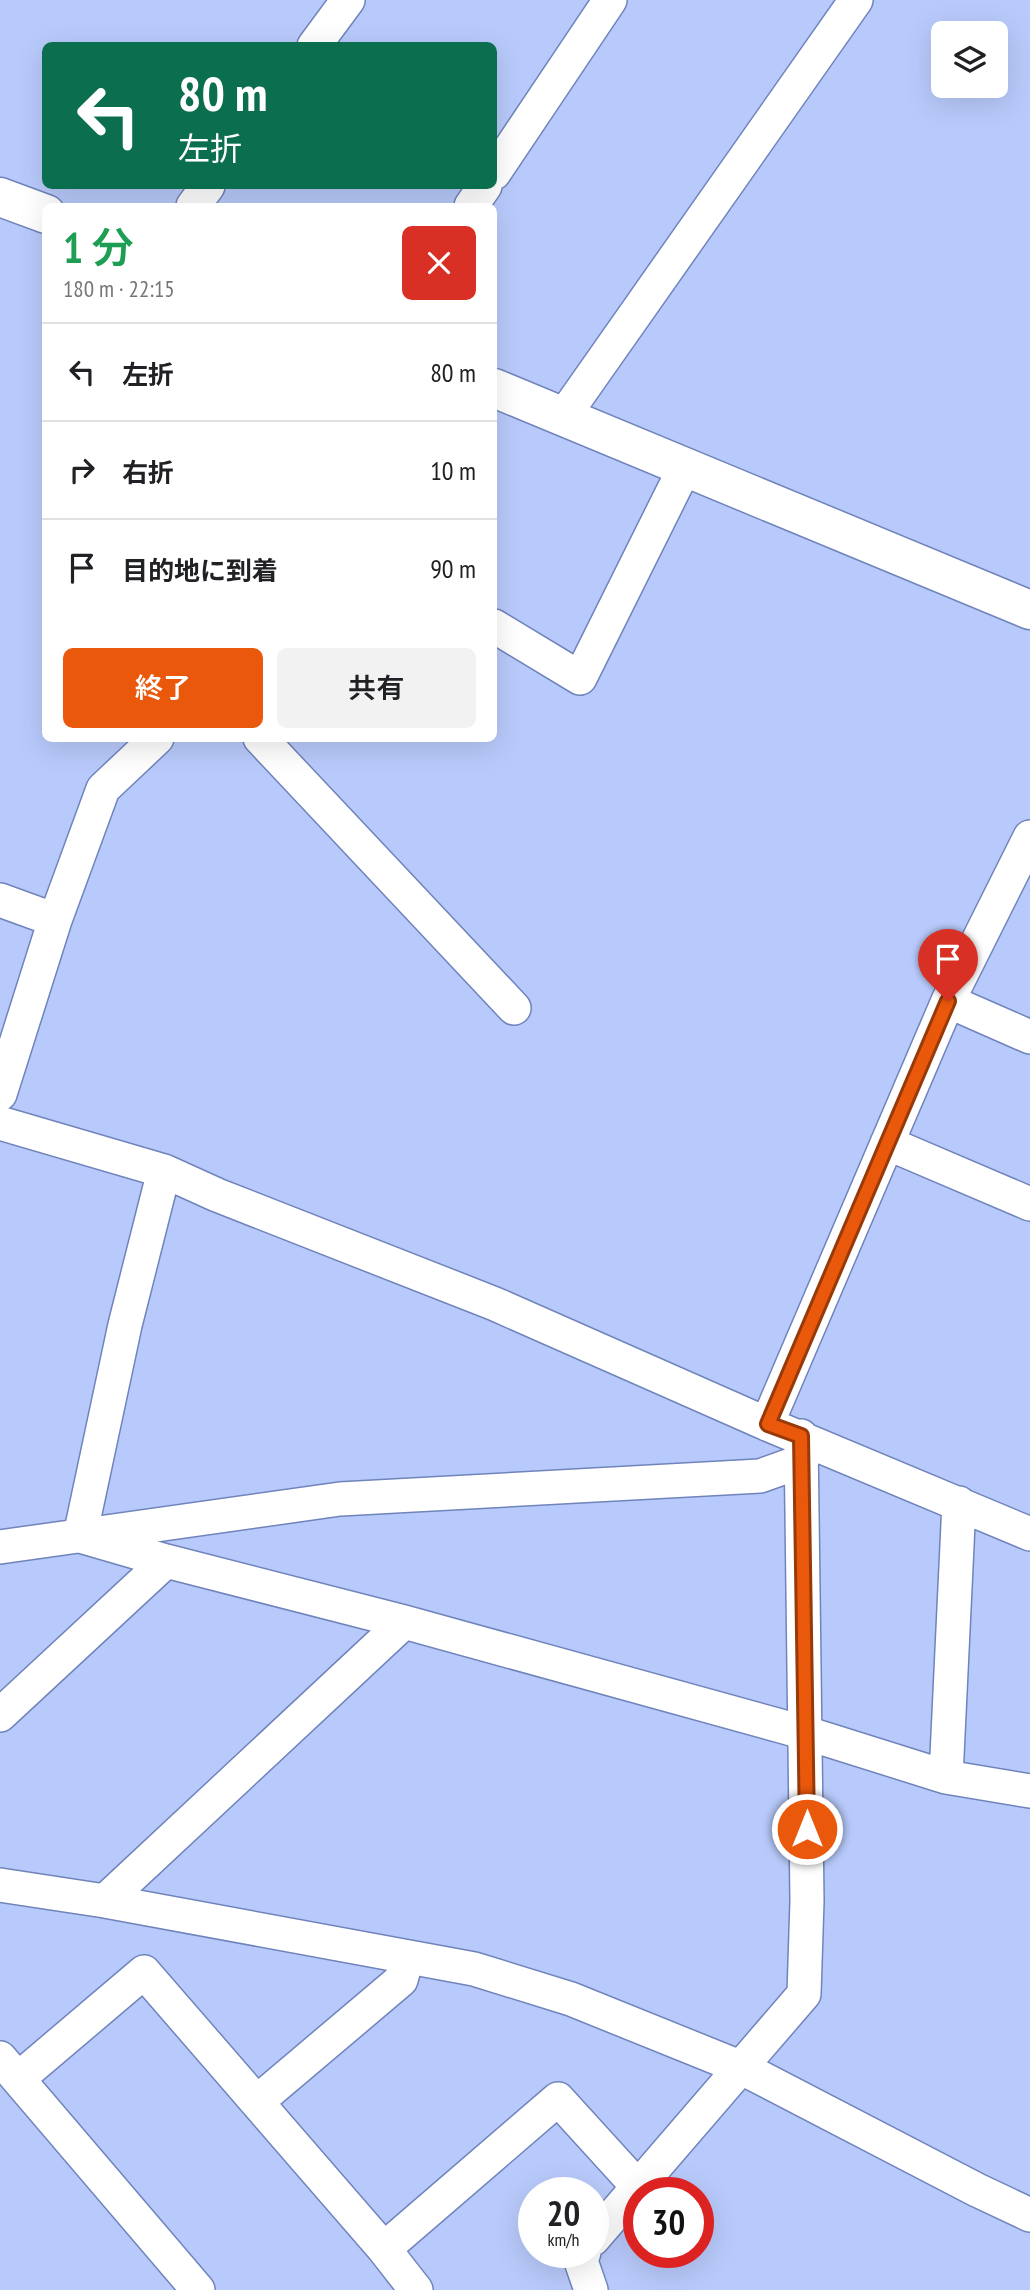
<!DOCTYPE html>
<html lang="ja">
<meta charset="utf-8">
<style>
body{margin:0;font-family:"PT Sans Narrow","Noto Sans JP",sans-serif;background:#f2f2f2;color:#202124;height:100vh;display:flex;flex-direction:column;font-size:26px;white-space:nowrap}
*{box-sizing:border-box;margin:0}
p{font-size:23px;color:#757577}
.icon{flex:none;width:38px;height:38px;fill:none;stroke:currentColor;stroke-width:2;stroke-linecap:round;stroke-linejoin:round}
.map{position:relative;flex:1;overflow:hidden}
.details{position:absolute;left:42px;top:203px;width:455px;height:539px;display:flex;flex-direction:column;background:#fff;border-radius:10px;box-shadow:0 7px 28px #0002}
.details>*{flex:none}
.banner{position:absolute;left:42px;top:42px;width:455px;height:147px;border-radius:10px;box-shadow:0 7px 28px #0002;background:#0b6e4f;color:#fff;overflow:hidden}
.controls{position:absolute;left:931px;top:21px;display:grid;gap:14px}
.controls a{display:grid;place-items:center;width:77px;height:77px;border-radius:10px;background:#fff;box-shadow:0 7px 28px #0002;font-size:35px}
.speed{position:absolute;left:518px;top:2177px;display:flex;gap:14px;font-size:35px;font-weight:700;text-align:center}
.speed>*{display:grid;place-content:center;width:91px;height:91px;border-radius:50%;background:#fff;box-shadow:0 7px 28px #0002;line-height:1}
.speed small{font-size:18px;font-weight:400}
.speed .limit{border:10px solid #d22;background:#fff;color:#111}
.pin{position:absolute;display:grid;place-items:center;width:60px;height:60px;color:#fff;margin:-72px -30px;border-radius:50% 50% 50% 0;rotate:-45deg;box-shadow:0 0 7px #0007}
.pin .icon{rotate:45deg}
.me{position:absolute;width:77px;margin:-38px;rotate:0deg;stroke-linejoin:round;filter:drop-shadow(0 0 5px #0008)}
.turn{display:flex;align-items:center;gap:24px;height:147px;padding:0 21px;font-size:32px}
.turn .icon{width:91px;height:91px;stroke-width:2.5}
.turn b{display:block;font-size:49px;line-height:60px}
.round{display:grid;place-items:center;flex:none;width:74px;height:74px;border-radius:10px;background:#f2f2f2}
.summary{display:flex;align-items:center;justify-content:space-between;height:119px;padding:0 21px}
h1{font-size:42px;font-weight:600;line-height:52px;color:#1e9e55}
.primary-button{display:flex;gap:14px;margin-top:auto;padding:14px 21px}
.primary-button a{flex:1;height:80px;border-radius:10px;background:#ea580c;color:#fff;font-size:28px;font-weight:600;line-height:80px;text-align:center}
.primary-button a+a{background:#f2f2f2;color:#202124}
ul{padding:0;list-style:none}
li{display:flex;align-items:center;gap:21px;height:98px;padding:0 21px;border-top:2px solid #e0e0e0}
li div{flex:1}
li b{display:block;font-size:26px}
li em{font-style:normal}
.map>svg:first-child{display:block}
</style>
<div class="map">
<svg width="1030" height="2290" viewBox="0 0 1030 2290">
<rect width="100%" height="100%" fill="#b8cafb"/>
<g fill="none" stroke-linecap="round" stroke-linejoin="round">
<defs>
<path id="minor" d="M314,46l34,-46
M494,173l116,-173
M193,206l15,-20
M471,206l14,-20
M563,417l293,-417
M494,626l86,52 105,-211
M260,738l254,270
M0,900l55,20 48,-131 54,-51
M948,1001l82,36
M0,1094l55,-174
M0,1123l164,48 53,24 278,109 272,120 263,110
M887,1143l143,61
M164,1171l-39,154 -45,211 86,25 238,61 402,111 140,44 84,14
M767,1424l181,-423 82,-164
M0,1547l340,-48 420,-23 42,-15
M0,1715l166,-154
M946,1777l13,-274
M0,1885l105,16 369,68 97,30 171,69 235,122 53,25
M105,1901l299,-279
M0,2058l198,232
M18,2079l126,-107 240,277 32,41
M258,2101l143,-121 6,-22
M593,2239l211,-245 3,-93 -6,-465
M384,2249l174,-150 81,89
M584,2252l-3,9 10,29"/>
<path id="tertiary" d="M0,197l46,17
M494,388l536,222"/>
</defs>
<use href="#minor" stroke="#7084bc" stroke-width="36"/>
<use href="#tertiary" stroke="#7084bc" stroke-width="41"/>
<use href="#minor" stroke="#fff" stroke-width="33"/>
<use href="#tertiary" stroke="#fff" stroke-width="38"/>
</g>
<g fill="none" stroke-linecap="round" stroke-linejoin="round">
<defs>
<path id="route" d="M807,1829l-6,-393 -33,-12 180,-423"/>
</defs>
<use href="#route" stroke="#983908" stroke-width="18"/>
<use href="#route" stroke="#ea580c" stroke-width="12"/>
</g>
</svg>
<div class="controls">
<a><svg class="icon" aria-label="layers" viewBox="0 0 24 24"><path d="M12 4l9 5-9 5-9-5zM3 14l9 5 9-5"/></svg></a>
</div>
<div class="speed"><div>20<small>km/h</small></div><div class="limit">30</div></div>
<div class="pin" style="left:948px;top:1001px;background:#d93025"><svg class="icon" aria-label="arrive" viewBox="0 0 24 24"><path d="M6 21V4h12l-3 4 3 4H6"/></svg></div>
<svg class="me" style="left:807px;top:1829px" viewBox="-20 -20 40 40"><circle r="17" fill="#ea580c" stroke="#fff" stroke-width="3"/><path d="M0-11L8 9 0 5-8 9z" fill="#fff"/></svg>
<div class="banner">
<div class="turn"><svg class="icon" aria-label="left" viewBox="0 0 24 24"><path d="M17 20v-9H6M10 6l-5 5 5 5"/></svg><div><b>80 m</b>左折</div></div>
</div>
<section class="details">
<div class="summary"><div><h1>1 分</h1><p>180 m · 22:15</p></div><a class="round" style="background:#d93025;color:#fff"><svg class="icon" aria-label="close" viewBox="0 0 24 24"><path d="M6 6l12 12M18 6L6 18"/></svg></a></div>
<ul>
<li><svg class="icon" aria-label="left" viewBox="0 0 24 24"><path d="M17 20v-9H6M10 6l-5 5 5 5"/></svg><div><b>左折</b></div><em>80 m</em></li>
<li><svg class="icon" aria-label="right" viewBox="0 0 24 24"><path d="M7 20v-9h11M14 6l5 5-5 5"/></svg><div><b>右折</b></div><em>10 m</em></li>
<li><svg class="icon" aria-label="arrive" viewBox="0 0 24 24"><path d="M6 21V4h12l-3 4 3 4H6"/></svg><div><b>目的地に到着</b></div><em>90 m</em></li>
</ul>
<div class="primary-button"><a>終了</a><a>共有</a></div>
</section>
</div>
